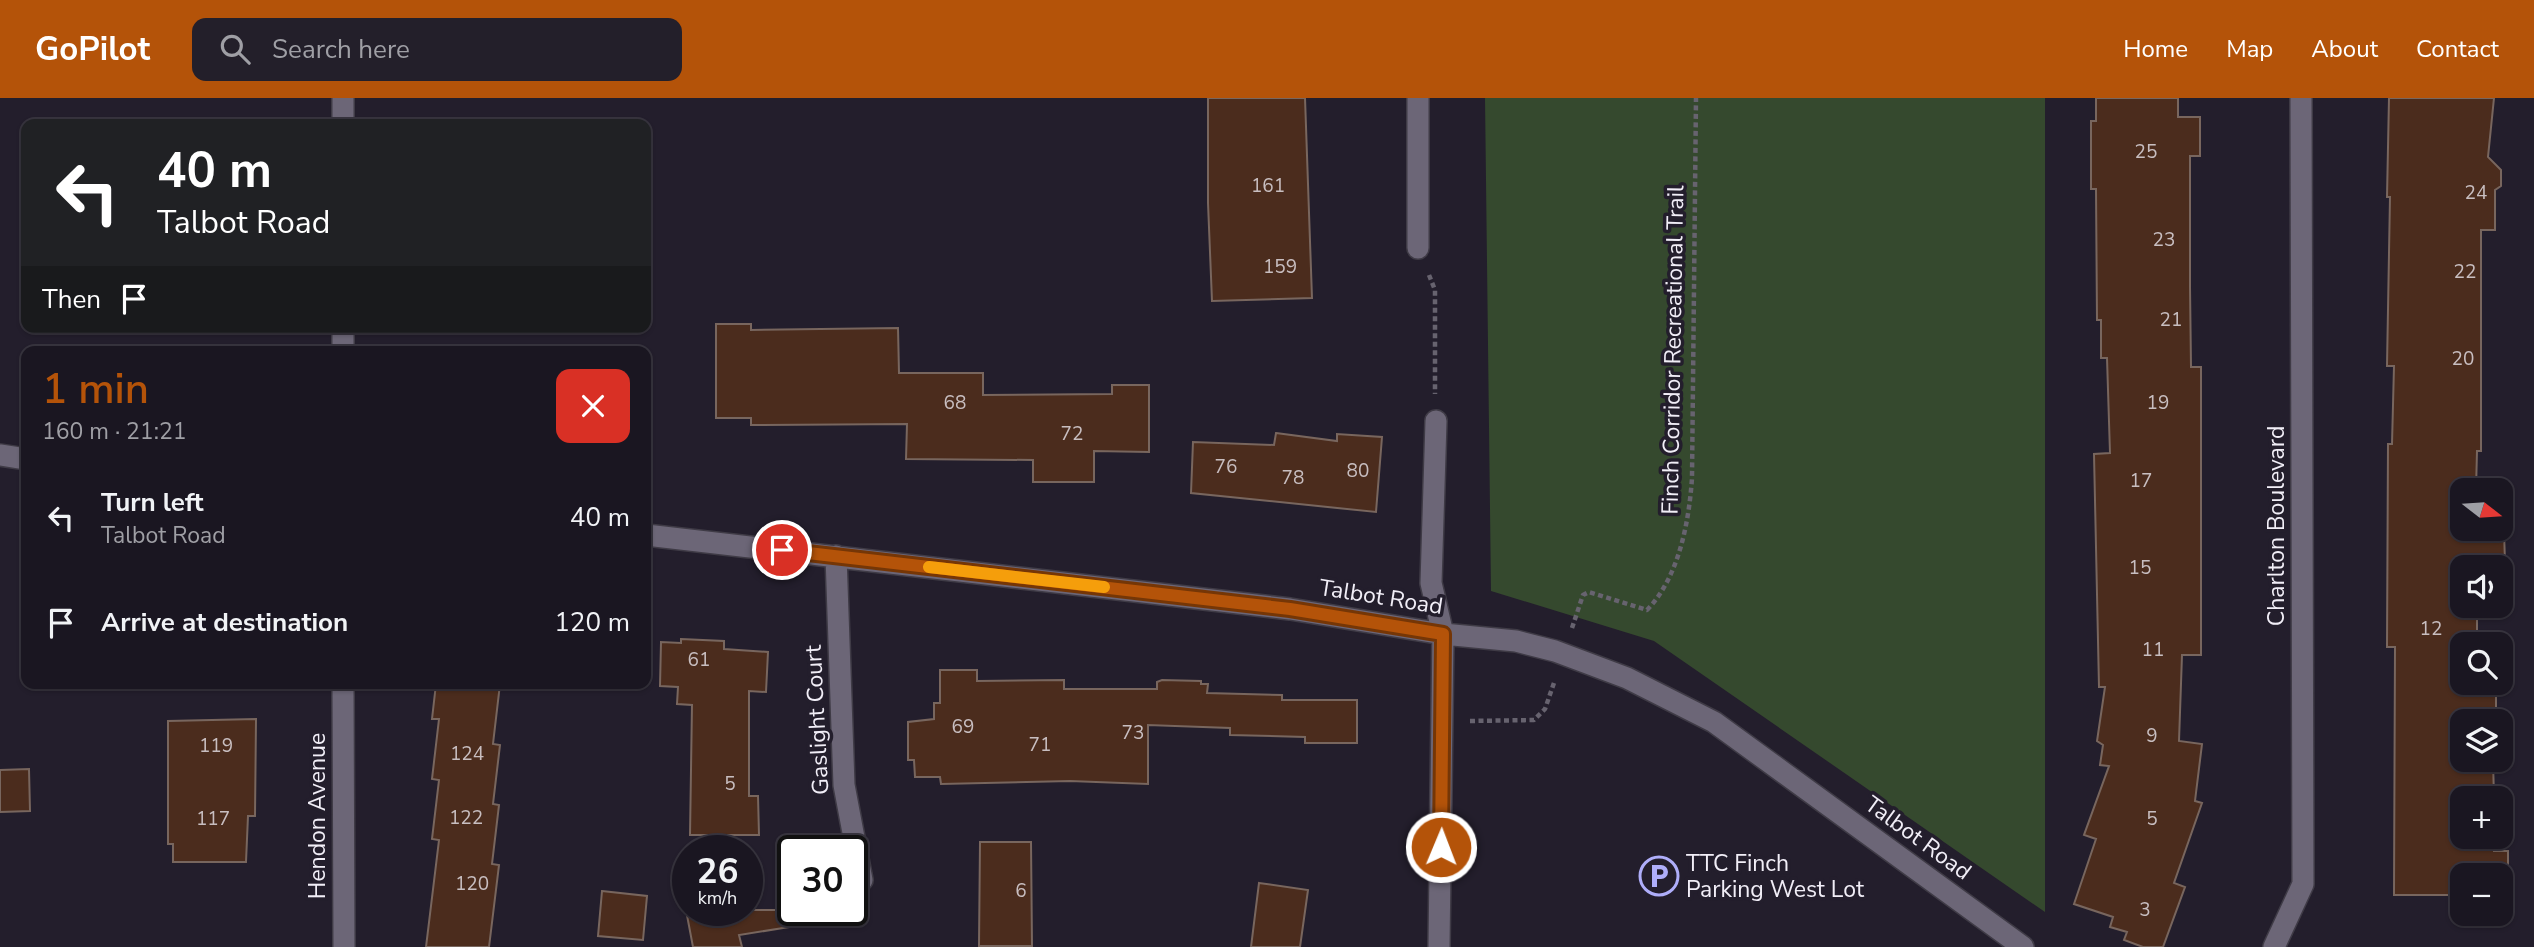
<!DOCTYPE html>
<meta charset="utf-8">
<style>
body{margin:0;font-family:"Nunito Sans",sans-serif;background:#231f2a;color:#f1f3f6;height:100vh;display:flex;flex-direction:column;font-size:26px;white-space:nowrap}
*{box-sizing:border-box;margin:0}
p{font-size:23px;color:#9f9fa5}
.icon{flex:none;width:38px;height:38px;fill:none;stroke:currentColor;stroke-width:2;stroke-linecap:round;stroke-linejoin:round}
.map{position:relative;flex:1;overflow:hidden}
.details{position:absolute;left:21px;top:248px;width:630px;height:343px;display:flex;flex-direction:column;background:#1a1621;border-radius:14px;box-shadow:0 2px 5px #0004,0 0 0 2px #38353f}
.details>*{flex:none}
.top-card{position:absolute;left:21px;top:21px;width:630px;height:214px;border-radius:14px;box-shadow:0 2px 5px #0004,0 0 0 2px #38353f;background:#202124;color:#fff;overflow:hidden}
.needle{width:46px;rotate:107deg}
.fabs{position:absolute;left:2450px;top:380px;display:grid;gap:14px}
.fabs a{display:grid;place-items:center;width:63px;height:63px;border-radius:14px;background:#1a1621;box-shadow:0 2px 5px #0004,0 0 0 2px #38353f;font-size:35px}
.speed{position:absolute;left:672px;top:737px;display:flex;gap:14px;font-size:35px;font-weight:700;text-align:center}
.speed>*{display:grid;place-content:center;width:91px;height:91px;border-radius:50%;background:#1a1621;box-shadow:0 2px 5px #0004,0 0 0 2px #38353f;line-height:1}
.speed small{font-size:18px;font-weight:400}
.speed .limit{border:4px solid #111;border-radius:10px;background:#fff;color:#111}
.pin{position:absolute;display:grid;place-items:center;width:60px;height:60px;color:#fff;margin:-30px;border:4px solid #fff;border-radius:50%;box-shadow:0 2px 7px #0007}
.me{position:absolute;width:77px;margin:-38px;rotate:1deg;stroke-linejoin:round;filter:drop-shadow(0 0 5px #0008)}
.turn{display:flex;align-items:center;gap:24px;height:147px;padding:0 21px;font-size:32px}
.turn .icon{width:91px;height:91px;stroke-width:2.5}
.turn b{display:block;font-size:49px;line-height:60px}
.then{display:flex;align-items:center;height:66px;padding:0 21px;background:#0003;gap:14px;font-size:26px}
.round{display:grid;place-items:center;flex:none;width:74px;height:74px;border-radius:14px;background:#231f2a}
.summary{display:flex;align-items:center;justify-content:space-between;height:119px;padding:0 21px}
h1{font-size:42px;font-weight:600;line-height:52px;color:#b45309}
ul{padding:0;list-style:none}
li{display:flex;align-items:center;gap:21px;height:105px;padding:0 21px}
li div{flex:1}
li b{display:block;font-size:26px}
li em{font-style:normal}
header{display:flex;align-items:center;gap:42px;box-sizing:border-box;height:98px;padding:0 35px;background:#b45309;color:#fff}
header strong{font-size:33px}
nav{display:flex;gap:38px;margin-inline-start:auto;font-size:24px}
.search{width:490px;height:63px;background:#231f2a;display:flex;align-items:center;gap:18px;box-sizing:border-box;padding:0 24px;border-radius:14px;color:#9f9fa5;font-size:26px}
.map>svg:first-child{display:block}
</style>
<header>
<strong>GoPilot</strong>
<div class="search"><svg class="icon" aria-label="search" viewBox="0 0 24 24"><circle cx="10" cy="10" r="6"/><path d="M15 15l6 6"/></svg>Search here</div>
<nav><a>Home</a><a>Map</a><a>About</a><a>Contact</a></nav>
</header>
<div class="map">
<svg width="2534" height="849" viewBox="0 0 2534 849">
<rect width="100%" height="100%" fill="#231e2c"/>
<path fill="#35492e" d="M1485,0h560v814l-391,-271 -163,-50z"/>
<path fill="#4b2c1d" stroke="#78665e" stroke-width="2" d="M1208,0h97l7,200 -100,3 -4,-98z
M2096,0h82v19h22v39h-10v131l1,80h10v288h-19l-3,86 23,3 -7,57 7,2 -28,80 11,4 -22,60h-20l-19,-7 3,-8 -17,-5 3,-10 -39,-13 22,-65 -12,-4 25,-69 -9,-1 3,-20 -6,-4 8,-54h-6l-5,-233 16,-1 -3,-95h-6v-38h-4l-1,-131h-5v-68h5z
M2389,0h105l-6,59 13,13v16l-6,4v40h-14v221h-4l-1,39h-14v38l42,4 1,30h-21v5h-22v39h22v11h-7v27h-15v38h34v39h-34v39h31l1,38h-32v38h32v15h14v43h-7v-19h-39v20h-68l1,-248h-8l1,-203h4l2,-78h-7l3,-169h-3z
M716,226h35v6l147,-2 1,45h84v22l129,-1v-9h37v67l-55,-1v31h-61v-22l-127,-1 1,-35 -156,1v-7h-35z
M1276,335l61,8v-7l45,3 -6,75 -185,-19 2,-51 81,3z
M681,541l43,2v8l44,3 -2,40 -17,-1v105h9l1,39h-69l2,-130 -15,-1 1,-17 -18,-1 1,-44 20,1z
M940,572h37v11l87,-1v9h93v-7l5,-2 39,1v3h7l-1,9 75,2v5h75v43h-52v-6l-75,-2v-7l-82,-3v59l-78,-3 -129,3 -1,-7h-25l-1,-17h-6v-38l26,-3v-16h6z
M436,586h64l-7,60 7,1 -7,59 6,1 -7,59 7,1 -10,82h-63l13,-107 -7,-1 7,-59 -7,-1 7,-60h-7z
M256,621l-1,97h-7l-2,46h-73v-18h-5v-123z
M29,671l1,42 -30,1v-42z
M980,744h51l1,104h-53z
M1259,785l49,7 -8,57h-49z
M602,793l45,5 -4,44 -45,-4z
M686,812h109l1,16 -57,9 3,12h-49z"/>
<g fill="none" stroke-linecap="round" stroke-linejoin="round">
<defs>
<path id="minor" d="M343,0v26
M1418,0v150
M343,229v25
M1436,323l-5,162 12,51 -4,313
M0,357l26,4
M646,437l644,74 153,25 73,7 39,10 72,27 87,44 309,225
M836,458l8,229 18,95
M343,586l1,263
M2274,849l29,-63 -2,-786"/>
</defs>
<use href="#minor" stroke="#3f3b46" stroke-width="24"/>
<path stroke="#67636f" stroke-width="4.5" stroke-dasharray="5 3.5" stroke-linecap="butt" d="M1429,177l6,15v104
M1572,530l11,-33 6,-3 58,18c32,-33 42,-88 45,-132l4,-380
M1470,623l64,-1 11,-11 10,-29"/>
<use href="#minor" stroke="#6c6677" stroke-width="21"/>
</g>
<g fill="none" stroke-linecap="round" stroke-linejoin="round">
<defs>
<path id="route" d="M782,452l508,59 153,25 -2,213"/>
</defs>
<use href="#route" stroke="#753606" stroke-width="18"/>
<use href="#route" stroke="#b45309" stroke-width="12"/>
<path stroke="#f59e0b" stroke-width="12" d="M929,469l175,20"/>
</g>
<defs>
<symbol id="parking-ring" viewBox="-11 -11 22 22"><circle r="9.5" fill="#231e2c" stroke="#afaefa" stroke-width="1.5"/><path d="M-3.5-5.5H1a3.5 3.5 0 0 1 0 7H-1V5.5H-3.5ZM-1-3.4V-.6H.8a1.4 1.4 0 0 0 0-2.8Z" fill="#afaefa"/></symbol>
</defs>
<g fill-rule="evenodd">
<use href="#parking-ring" x="1637" y="756" width="44" height="44"/>
</g>
<g text-anchor="middle" dominant-baseline="central" stroke-width="7" stroke-linejoin="round" paint-order="stroke">
<g font-size="19" fill="#c8bec0">
<text x="2146" y="54">25</text>
<text x="1268" y="88">161</text>
<text x="2476" y="95">24</text>
<text x="2164" y="142">23</text>
<text x="1280" y="169">159</text>
<text x="2465" y="174">22</text>
<text x="2171" y="222">21</text>
<text x="2463" y="261">20</text>
<text x="955" y="305">68</text>
<text x="2158" y="305">19</text>
<text x="1072" y="336">72</text>
<text x="1226" y="369">76</text>
<text x="1358" y="373">80</text>
<text x="1293" y="380">78</text>
<text x="2141" y="383">17</text>
<text x="2140" y="470">15</text>
<text x="2431" y="531">12</text>
<text x="2153" y="552">11</text>
<text x="699" y="562">61</text>
<text x="963" y="629">69</text>
<text x="1133" y="635">73</text>
<text x="2152" y="638">9</text>
<text x="1040" y="647">71</text>
<text x="216" y="648">119</text>
<text x="467" y="656">124</text>
<text x="730" y="686">5</text>
<text x="466" y="720">122</text>
<text x="213" y="721">117</text>
<text x="2152" y="721">5</text>
<text x="472" y="786">120</text>
<text x="1021" y="793">6</text>
<text x="2145" y="812">3</text>
</g>
<g font-size="23" fill="#f1eef7" stroke="#231e2c">
<text transform="translate(1673 252) rotate(-89)">Finch Corridor Recreational Trail</text>
<text transform="translate(2276 428) rotate(-90)">Charlton Boulevard</text>
<text transform="translate(1381 499) rotate(9)">Talbot Road</text>
<text transform="translate(817 622) rotate(-93)">Gaslight Court</text>
<text transform="translate(317 718) rotate(-90)">Hendon Avenue</text>
<text transform="translate(1918 740) rotate(36)">Talbot Road</text>
</g>
<g font-size="23" fill="#f1eef7" stroke="#231e2c" text-anchor="start">
<text x="1686" y="765">TTC Finch<tspan x="1686" dy="26">Parking West Lot</tspan></text>
</g>
</g>
</svg>
<div class="fabs">
<a><svg class="needle" viewBox="-14 -14 28 28"><path d="M0-13l5 13h-10z" fill="#e53935"/><path d="M0 13l5-13h-10z" fill="#9f9fa5"/></svg></a>
<a><svg class="icon" aria-label="sound" viewBox="0 0 24 24"><path d="M4 9h4l5-4v14l-5-4H4zM17 9q2 3 0 6"/></svg></a>
<a><svg class="icon" aria-label="search" viewBox="0 0 24 24"><circle cx="10" cy="10" r="6"/><path d="M15 15l6 6"/></svg></a>
<a><svg class="icon" aria-label="layers" viewBox="0 0 24 24"><path d="M12 4l9 5-9 5-9-5zM3 14l9 5 9-5"/></svg></a>
<a>+</a>
<a>−</a>
</div>
<div class="speed"><div>26<small>km/h</small></div><div class="limit">30</div></div>
<div class="pin" style="left:782px;top:452px;background:#d93025"><svg class="icon" aria-label="arrive" viewBox="0 0 24 24"><path d="M6 21V4h12l-3 4 3 4H6"/></svg></div>
<svg class="me" style="left:1441px;top:749px" viewBox="-20 -20 40 40"><circle r="17" fill="#b45309" stroke="#fff" stroke-width="3"/><path d="M0-11L8 9 0 5-8 9z" fill="#fff"/></svg>
<div class="top-card">
<div class="turn"><svg class="icon" aria-label="left" viewBox="0 0 24 24"><path d="M17 20v-9H6M10 6l-5 5 5 5"/></svg><div><b>40 m</b>Talbot Road</div></div>
<div class="then">Then<svg class="icon" aria-label="arrive" viewBox="0 0 24 24"><path d="M6 21V4h12l-3 4 3 4H6"/></svg></div>
</div>
<section class="details">
<div class="summary"><div><h1>1 min</h1><p>160 m · 21:21</p></div><a class="round" style="background:#d93025;color:#fff"><svg class="icon" aria-label="close" viewBox="0 0 24 24"><path d="M6 6l12 12M18 6L6 18"/></svg></a></div>
<ul>
<li><svg class="icon" aria-label="left" viewBox="0 0 24 24"><path d="M17 20v-9H6M10 6l-5 5 5 5"/></svg><div><b>Turn left</b><p>Talbot Road</p></div><em>40 m</em></li>
<li><svg class="icon" aria-label="arrive" viewBox="0 0 24 24"><path d="M6 21V4h12l-3 4 3 4H6"/></svg><div><b>Arrive at destination</b></div><em>120 m</em></li>
</ul>
</section>
</div>
